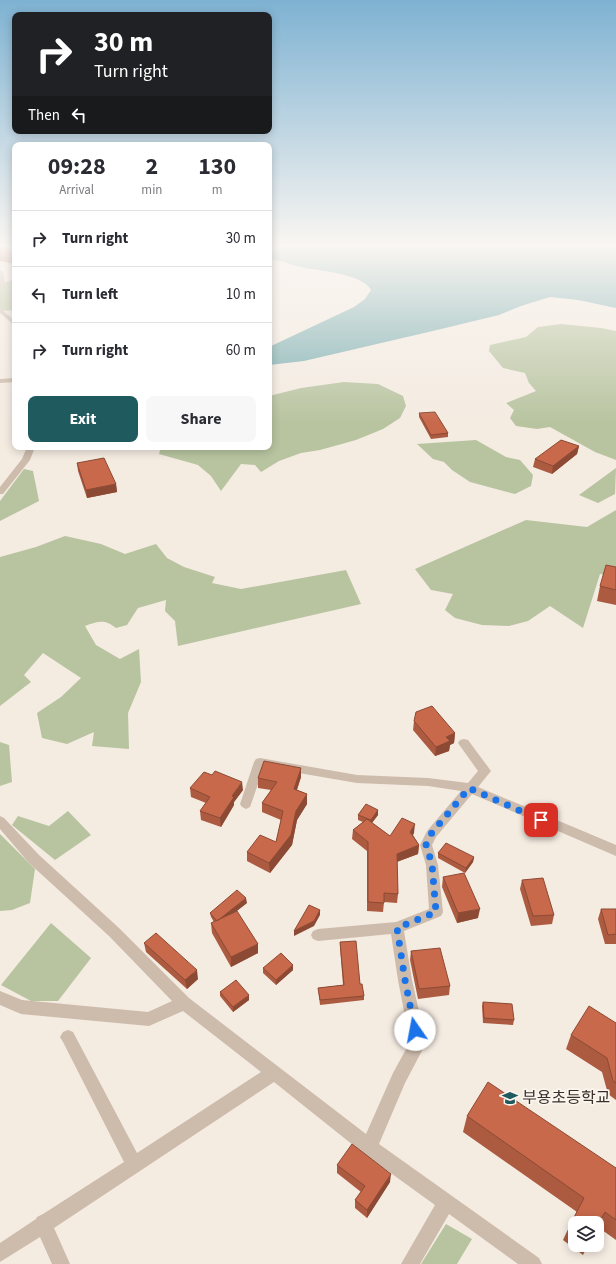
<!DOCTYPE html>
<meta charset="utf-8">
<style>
body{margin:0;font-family:"Source Sans 3","Noto Sans KR",sans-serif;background:#f7f7f7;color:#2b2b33;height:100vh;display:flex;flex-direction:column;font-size:15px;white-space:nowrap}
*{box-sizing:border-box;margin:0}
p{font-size:13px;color:#7c7c81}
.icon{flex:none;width:22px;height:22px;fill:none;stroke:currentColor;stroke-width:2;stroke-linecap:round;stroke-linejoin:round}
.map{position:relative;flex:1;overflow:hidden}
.details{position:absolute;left:12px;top:142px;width:260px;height:308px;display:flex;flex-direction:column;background:#fff;border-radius:8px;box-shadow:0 2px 10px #0003}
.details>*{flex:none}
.top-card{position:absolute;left:12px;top:12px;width:260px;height:122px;border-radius:8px;box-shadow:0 2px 10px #0003;background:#202124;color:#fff;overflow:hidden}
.controls{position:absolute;left:568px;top:1216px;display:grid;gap:8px}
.controls a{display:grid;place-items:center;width:36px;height:36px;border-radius:8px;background:#fff;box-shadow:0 2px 10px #0003;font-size:20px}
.pin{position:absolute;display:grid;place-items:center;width:34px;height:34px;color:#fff;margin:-17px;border-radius:8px;box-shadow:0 2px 6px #0006}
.me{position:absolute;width:44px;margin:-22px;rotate:348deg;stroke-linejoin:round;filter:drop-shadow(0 0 3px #0008)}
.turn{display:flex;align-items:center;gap:14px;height:84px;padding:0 16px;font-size:18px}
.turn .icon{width:52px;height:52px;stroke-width:2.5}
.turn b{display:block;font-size:28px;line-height:34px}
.then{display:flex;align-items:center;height:38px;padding:0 16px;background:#0003;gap:8px;font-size:15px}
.eta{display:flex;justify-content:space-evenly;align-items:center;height:68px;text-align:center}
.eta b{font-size:24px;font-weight:700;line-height:28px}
.primary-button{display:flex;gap:8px;margin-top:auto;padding:8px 16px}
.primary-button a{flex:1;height:46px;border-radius:8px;background:#1f5a5e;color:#fff;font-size:16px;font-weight:700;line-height:46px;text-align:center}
.primary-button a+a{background:#f7f7f7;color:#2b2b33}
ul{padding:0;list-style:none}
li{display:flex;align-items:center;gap:12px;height:56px;padding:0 16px;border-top:1px solid #e1e1e2}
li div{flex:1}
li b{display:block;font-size:15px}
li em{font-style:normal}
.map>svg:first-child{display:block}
</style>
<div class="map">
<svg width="616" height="1264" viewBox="0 0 616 1264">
<rect width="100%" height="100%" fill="#f4ebe1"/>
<path fill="#b8c4a0" d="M15,279v31l-15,1v-27z
M561,324l40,4 15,3v129l-21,-8 -45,-25 -13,2 -21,-3 -6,-8 4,-8 -8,-7 30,-12 -7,-8 -4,-10 -22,-5 -14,-17 1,-6 36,-8 12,-10z
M344,382l34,2 25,12 3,10 -6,12 -17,11 -27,11 -36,10 -19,3 -22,8 -18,11 -6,-7 -14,-1 -20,27 -10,-15 -13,-11 -39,-11 2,-7h108v-51l32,-8z
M476,440l30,17 14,3 13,15 -2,11 -16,8 -45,-12 -18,-12 -8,-8 -11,-3 -16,-15z
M616,468l-1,26 -17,9 -19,-8z
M24,469l9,2 6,30 -39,20v-20z
M616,510v67l-16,-3 -17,54 -33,-22 -22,15 -19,5 -27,-1 -27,-7 -10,-8 8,-16 -22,-4 -16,-21 111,-49 61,7z
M65,536l36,8 24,10 31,-10 11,14 17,9 31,10 -3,6 29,6 105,-19 15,34 -183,42 -3,-25 -10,-10 1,-11 -28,8 -11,17 -11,3c-11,-9 -18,-7 -31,-2l11,19 24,14 19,-10 2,33 -13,31 1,36 -37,-3 2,-14 -27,12 -25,-6 -5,-25 24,-16 20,-19 -38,-25 -19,22 7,7 -31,24v-149l36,-10z
M0,742l9,3 3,37 -12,4z
M68,811l23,24 -36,25 -43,-35 6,-9 31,10z
M0,834l35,35 -5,34 -18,7 -12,1z
M51,923l40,35 -33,43h-27l-30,-16z
M446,1224l26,15 -15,25h-36z"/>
<path fill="#7fb0b2" d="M285,246h331v62l-38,-8 -28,-3 -29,9 -22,9 -62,15 -133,31 -35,4v-18l85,-40 11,-8 6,-9c-9,-18 -60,-19 -78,-25 -8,-3 -15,-5 -24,-6v-5z"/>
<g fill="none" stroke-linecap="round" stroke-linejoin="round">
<path fill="#cdbbac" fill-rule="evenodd" d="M0,270l3,2 2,9 -3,6 -2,1z
M0,308l15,13v5l-15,-13z
M15,378v4l-15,1v-4z
M27,447h8l-5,13 -27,34h-3v-7l22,-28z
M464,739l4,1 23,31 -13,16 138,58v11l-144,-62 -36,43 -4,8 6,20 5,47 -2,4 -37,15 8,49 14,63 -21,40 -26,61 160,114 3,6h-24l-69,-50 -29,50h-19l34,-59 -72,-52 -89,-71 -220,146 16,36h-18l-12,-27 -40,25v-19l36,-24 1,-2 6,-3 81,-52 -61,-120 -3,-5 3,-5 5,-2 5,2 64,121 124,-81 -78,-61 -34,15 -128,-12 -21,-9v-14l22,9 126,12 24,-11 -63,-65 -80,-73 -29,-34v-13l4,2 35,37 80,73 70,70 177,136 27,-61 17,-31 -12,-62 -7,-46 -73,7 -5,-2 -2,-4 2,-4 5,-2 78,-7 33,-13 -3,-44 -6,-20 7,-14 34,-40 -33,-5 -71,-3 -93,-16 -14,40 -4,2 -4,-2 -2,-3 14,-42 2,-3 4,-1 97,17 71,3 40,5 10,-12 -20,-28 2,-3z"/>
</g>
<path fill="#ac5a40" d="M0,246l15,9v9l-15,-3z
M419,413l29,20v4l-17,2 -12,-22z
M579,446l-2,8 -25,20 -19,-7 2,-8z
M77,463l39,21 1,8 -30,6 -9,-27z
M616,567v38l-19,-4 3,-15z
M414,721l41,12 -1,10 -4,2 -1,6 -14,5 -22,-26z
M301,777l-4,13 10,4v10l-10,16 -5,25 -22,28 -23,-12v-9l29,-10 5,-22 -19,-8v-9l9,-13 -13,-2v-10z
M190,788l53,2 -9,12v3l-13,22 -20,-7 -1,-9 6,-8 -15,-6z
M378,810v5l-6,8 18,13 24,-3 -1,2 6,10 -1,9 -21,8 1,32 -1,9 -13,-1 -1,10 -16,-1v-60l-15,-12 1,-9 10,-8 -5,-2v-5z
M438,853l36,4 -1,5 -8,11 -27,-15z
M443,877l35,41 -21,5 -15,-36z
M522,880l32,35 -2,9 -21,2 -11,-37z
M247,903l-11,8 22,33v9l-27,14 -19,-34 -1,-10 3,-1 -3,-5 -1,-4z
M601,909h15v35h-11l-7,-25z
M340,942l20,42 4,12v4l-44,5 -2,-17 25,-3 -3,-38z
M144,943l54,36 -11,10 -41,-37z
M411,951l39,35 -1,9 -31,4 -8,-39z
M293,965v5l-17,15 -13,-12v-5z
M220,992l29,8 -16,12 -13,-16z
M483,1002l31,18 -1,5 -30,-2 -1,-17z
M616,1023v77l-8,-6 -6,-22 -36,-23 5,-14z
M467,1116l149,52v72l-18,-13 -1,1v-5h-22v22h13l-5,10 -20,-15 7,-15 7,-13 -114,-80z
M337,1165l53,17 -23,36 -12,-10v-8l6,-8 -24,-19z"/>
<path fill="#8c4a34" d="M579,446l-2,8 -25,20 1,-8z
M116,484l1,8 -30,6 -1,-8z
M455,733l-1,10 -4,2 -1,6 -14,5 1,-9 10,-10z
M301,768v9l-7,21v-9z
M242,782l1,8 -9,12v3l-13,22 -1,-9 12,-22z
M307,794v10l-10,16 -5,25 -22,28 -1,-10 27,-52z
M378,810v5l-8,10 1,-5z
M415,824l-1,9 -5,8 1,-9z
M419,845l-1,9 -22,8 1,-8z
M474,857l-1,5 -8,11 1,-5z
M246,898l1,5 -29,23 -1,-5z
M480,909l-2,9 -21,5 1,-10z
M320,910v5l-6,11 -20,10v-5z
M258,944v9l-27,14v-10z
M293,965v5l-17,15v-5z
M197,970l1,9 -11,10 -2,-9z
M249,995v5l-16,12v-5z
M391,1174l-1,8 -23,36v-8z"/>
<path fill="#c8694b" stroke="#8c4a34" d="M0,246h4l11,9v4l-15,-3z
M435,412l13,21 -17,2 -12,-22z
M561,440l18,6 -26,20 -18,-7z
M104,458l12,26 -30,6 -9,-27z
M606,565l10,2v23l-16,-4z
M432,706l23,27 -9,4 4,4 -14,6 -22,-26 2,-9z
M264,761l37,7 -7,21 13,5 -11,17 -5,24 -22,28 -22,-11 13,-17 16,7 7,-31 -21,-8 15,-21 -19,-4z
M215,771l27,11 -10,14 2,1 -14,21 -20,-7 10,-14 -20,-9 14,-16 8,3z
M366,804l12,6 -7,10 -13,-5z
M402,818l13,6 -5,8 9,13 -22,9 1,40 -14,-1v10l-16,-1v-60l-15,-12 14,-11 23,17z
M446,843l28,14 -8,11 -28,-15z
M464,873l16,36 -22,4 -15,-36z
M543,878l11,37 -21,1 -11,-36z
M237,890l9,8 -25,20 -4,3 -7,-8z
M309,905l11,5 -6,11 -20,10z
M601,909h15v25l-8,1z
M237,911l21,33 -27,13 -20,-34z
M156,933l41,37 -12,10 -41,-37z
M356,941l4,43h2l2,12 -44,4 -2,-12 26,-3 -4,-43z
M440,948l10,38 -31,3 -8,-38z
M281,953l12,12 -17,15 -13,-12z
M236,980l13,15 -16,12 -13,-15z
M483,1002l29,2 2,16 -30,-2z
M589,1006l27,17v60l-3,-2 -6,-23 -36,-23z
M488,1082l128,86v52l-11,-8 -8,14v-3h-22v6l-5,-4 14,-27 -117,-82z
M352,1144l39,30 -24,36 -12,-10 10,-14 -28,-21z"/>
<linearGradient id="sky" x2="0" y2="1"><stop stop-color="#7eb2d2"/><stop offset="0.58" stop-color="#faf6f2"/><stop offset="1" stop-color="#faf6f2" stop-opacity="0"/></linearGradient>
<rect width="616" height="423" fill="url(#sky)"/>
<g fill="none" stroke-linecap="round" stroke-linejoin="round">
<path stroke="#1a73e8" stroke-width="7" stroke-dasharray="0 12.6" d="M415,1030l-10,-50 -8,-52 39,-16 -4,-48 -6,-19 5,-11 38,-46 72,32"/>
</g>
<defs>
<symbol id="school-bare" viewBox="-9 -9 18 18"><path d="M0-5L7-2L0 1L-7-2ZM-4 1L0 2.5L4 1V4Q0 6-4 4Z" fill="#1f5a5e" stroke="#fbf5ee" stroke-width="2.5" paint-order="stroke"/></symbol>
</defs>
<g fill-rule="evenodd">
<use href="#school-bare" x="499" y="1087" width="22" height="22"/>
</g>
<g text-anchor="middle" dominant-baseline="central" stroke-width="3.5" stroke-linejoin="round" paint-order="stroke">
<g font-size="16" fill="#3b302b" stroke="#fbf5ee" text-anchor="start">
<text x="522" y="1098">부용초등학교</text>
</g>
</g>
</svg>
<div class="controls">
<a><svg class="icon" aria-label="layers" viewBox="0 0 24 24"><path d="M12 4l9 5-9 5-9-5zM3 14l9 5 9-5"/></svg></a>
</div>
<div class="pin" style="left:541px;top:820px;background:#d93025"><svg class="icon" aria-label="arrive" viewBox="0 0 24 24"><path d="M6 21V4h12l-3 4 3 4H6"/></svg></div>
<svg class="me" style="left:415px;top:1030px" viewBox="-20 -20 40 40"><circle r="19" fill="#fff"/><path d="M0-13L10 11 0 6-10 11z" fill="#1a73e8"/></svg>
<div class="top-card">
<div class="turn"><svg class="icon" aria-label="right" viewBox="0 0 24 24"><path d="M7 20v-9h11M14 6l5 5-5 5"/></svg><div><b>30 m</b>Turn right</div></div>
<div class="then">Then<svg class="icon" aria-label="left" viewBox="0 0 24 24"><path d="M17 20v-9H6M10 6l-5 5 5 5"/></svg></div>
</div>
<section class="details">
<div class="eta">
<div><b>09:28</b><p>Arrival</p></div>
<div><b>2</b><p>min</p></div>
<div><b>130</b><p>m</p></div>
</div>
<ul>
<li><svg class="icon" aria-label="right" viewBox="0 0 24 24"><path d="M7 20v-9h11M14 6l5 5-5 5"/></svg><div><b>Turn right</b></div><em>30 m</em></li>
<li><svg class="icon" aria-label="left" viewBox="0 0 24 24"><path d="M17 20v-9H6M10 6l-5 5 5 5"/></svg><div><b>Turn left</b></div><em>10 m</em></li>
<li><svg class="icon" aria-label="right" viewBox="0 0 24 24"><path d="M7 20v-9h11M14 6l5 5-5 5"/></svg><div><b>Turn right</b></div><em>60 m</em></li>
</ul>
<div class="primary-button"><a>Exit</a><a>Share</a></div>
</section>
</div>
